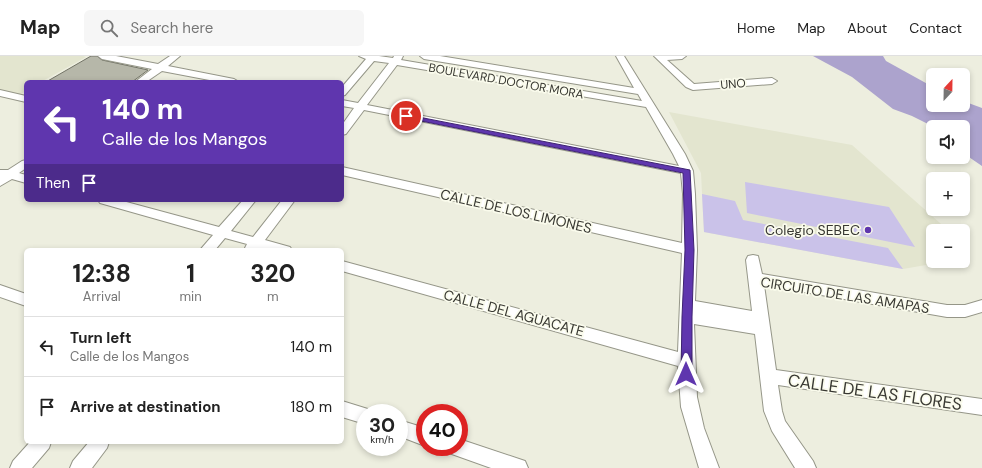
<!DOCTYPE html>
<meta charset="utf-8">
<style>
body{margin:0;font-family:"DM Sans",sans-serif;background:#f6f6f6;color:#222;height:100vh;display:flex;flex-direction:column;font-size:15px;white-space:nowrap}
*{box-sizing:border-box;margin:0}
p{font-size:13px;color:#767676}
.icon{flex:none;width:22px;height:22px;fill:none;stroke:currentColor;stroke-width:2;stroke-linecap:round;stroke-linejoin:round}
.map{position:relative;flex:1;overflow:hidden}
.side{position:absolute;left:24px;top:192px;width:320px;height:196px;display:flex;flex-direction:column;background:#fff;border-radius:6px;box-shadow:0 2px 6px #0003}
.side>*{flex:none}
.top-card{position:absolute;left:24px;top:24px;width:320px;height:122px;border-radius:6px;box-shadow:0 2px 6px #0003;background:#5f36ae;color:#fff;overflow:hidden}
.needle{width:26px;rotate:22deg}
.tools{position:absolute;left:926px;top:12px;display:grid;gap:8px}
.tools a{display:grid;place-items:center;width:44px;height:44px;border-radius:6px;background:#fff;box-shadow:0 2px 6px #0003;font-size:20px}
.speed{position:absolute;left:356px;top:348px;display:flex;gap:8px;font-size:20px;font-weight:700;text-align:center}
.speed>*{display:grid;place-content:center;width:52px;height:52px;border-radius:50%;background:#fff;box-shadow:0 2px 6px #0003;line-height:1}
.speed small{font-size:10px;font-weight:400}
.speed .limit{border:6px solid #d22;background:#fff;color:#111}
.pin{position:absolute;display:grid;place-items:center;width:34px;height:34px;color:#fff;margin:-17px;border:2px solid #fff;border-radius:50%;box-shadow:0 1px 4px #0007}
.me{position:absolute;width:44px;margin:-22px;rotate:0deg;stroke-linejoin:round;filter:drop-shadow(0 0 3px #0008)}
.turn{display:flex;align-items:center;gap:14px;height:84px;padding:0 12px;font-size:18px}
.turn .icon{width:52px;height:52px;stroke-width:2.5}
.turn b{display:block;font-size:28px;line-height:34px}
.then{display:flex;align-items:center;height:38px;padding:0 12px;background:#0003;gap:8px;font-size:15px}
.eta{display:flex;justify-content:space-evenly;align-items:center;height:68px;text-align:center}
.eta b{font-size:24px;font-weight:700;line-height:28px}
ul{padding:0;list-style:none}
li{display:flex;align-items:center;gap:12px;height:60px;padding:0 12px;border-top:1px solid #e0e0e0}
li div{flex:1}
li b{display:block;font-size:15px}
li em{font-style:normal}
header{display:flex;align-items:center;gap:24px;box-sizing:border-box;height:56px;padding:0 20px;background:#fff;border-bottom:1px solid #e0e0e0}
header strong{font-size:19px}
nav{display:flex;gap:22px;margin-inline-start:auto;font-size:14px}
.search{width:280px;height:36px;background:#f6f6f6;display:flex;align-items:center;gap:10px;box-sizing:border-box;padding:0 14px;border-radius:6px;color:#767676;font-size:15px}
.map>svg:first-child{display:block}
</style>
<header>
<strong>Map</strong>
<div class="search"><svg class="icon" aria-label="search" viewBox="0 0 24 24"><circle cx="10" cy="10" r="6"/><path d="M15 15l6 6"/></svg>Search here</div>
<nav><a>Home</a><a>Map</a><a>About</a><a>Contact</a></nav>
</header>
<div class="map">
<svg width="982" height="412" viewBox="0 0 982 412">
<rect width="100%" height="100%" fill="#edeedf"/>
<path fill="#e3e5cf" d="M0,0h83l3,1 -45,25h-15v9l-7,4 -19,-5z
M669,56l183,33 97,86h-16v30h16l-46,8 -199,-37 -3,-59z"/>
<path fill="#cac2e9" d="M745,126l144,25 26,40 -168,-34z
M702,138l33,7 8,19 145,28 15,21 -199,-37z"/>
<path fill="#aca3cd" d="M813,0h70l3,5 47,26v18h30v-4l19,7v58l-19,-13v-26h-29l-22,-11 -19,-7 -41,-32z"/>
<path fill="#b6b7a9" stroke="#727366" d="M91,0h6l5,4 46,10 -16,12h-86z"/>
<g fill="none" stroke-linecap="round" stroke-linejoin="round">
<defs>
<path id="minor" d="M98,0h18l42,8 12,-8h10l-12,10 66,13 5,3h-19l-58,-11 -16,11h-11l17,-13 -50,-10z
M359,0h20l14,2 1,-2h9l-2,4 241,41 -4,-7 -214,-35 -4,-3h20l194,32 -18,-32h8l61,98 8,17 2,23 2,56 -2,51 57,10 -6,-51 2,-4 5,-1 5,1 4,18 185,31h18l17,-5v12l-17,5h-18l-183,-32 12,85 206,29v16l-204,-30 4,26 3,10 28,40 3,7h-21l-23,-37 -8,-20 -9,-77 -61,-10 3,73 7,31 15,40h-20l-18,-61 -3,-41 -336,-95v-10l336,91 4,-99 -340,-78v-8l340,76 1,-49 -2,-21 -317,-63 -18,24 -4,1v-10l12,-17 -12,-2v-6l16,3 31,-40 -15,-2 -29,34 -3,1v-9l24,-28zM397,9l249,42 27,47 6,12 -312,-61z
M654,0h32l-4,3 -15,1 27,24 78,-6 5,3 -5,3 -79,6 -7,-3z
M0,34l26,6v6l-26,-6z
M26,104v8l-7,5 7,2v8l-14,-4 -12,7v-16h8l14,-9z
M98,144h21l100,27 24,-27h13l-25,31 22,6 29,-37h13l-30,40 25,7 2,3h-24l-8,-2 -2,2h-12l-1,-2 2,-4 -22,-6 -10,12h-15l13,-15 -113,-32z
M0,229l26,9v12l-26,-9z
M342,345l29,9 2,3h-8v11l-23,-7z
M399,364l26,8v18l-26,-10z
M459,383l66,22 3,7h-37l-42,-15 -2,-6h12z
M30,386h21l-2,6 -17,20h-22l3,-7z
M89,386h20l-2,6 -15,20h-22l3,-7z"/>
</defs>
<use href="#minor" stroke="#959688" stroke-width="2"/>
<use href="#minor" fill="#fff" fill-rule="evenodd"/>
</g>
<path fill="#5f36ae" stroke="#3e2371" d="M403,58l287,56 4,80 -2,67v57l-2,3 -4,1 -3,-1 -2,-3 1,-57 3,-67 -2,-77 -277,-55 -3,-1z"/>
<circle fill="#5f36ae" stroke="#fafbec" stroke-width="1.5" cx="868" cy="174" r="4"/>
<g text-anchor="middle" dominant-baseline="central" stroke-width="3.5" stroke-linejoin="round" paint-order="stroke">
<g font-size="12" fill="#383832" stroke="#fafbec">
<text transform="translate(506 25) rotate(10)">BOULEVARD DOCTOR MORA</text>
<text transform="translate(733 28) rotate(-5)">UNO</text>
</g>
<g font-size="14" fill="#383832" stroke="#fafbec">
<text transform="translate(516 155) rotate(13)">CALLE DE LOS LIMONES</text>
<text transform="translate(845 239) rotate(9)">CIRCUITO DE LAS AMAPAS</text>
<text transform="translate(514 257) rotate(15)">CALLE DEL AGUACATE</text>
</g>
<g font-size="14" fill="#383832" stroke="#fafbec" text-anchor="end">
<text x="860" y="174">Colegio SEBEC</text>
</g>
<g font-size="17" fill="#383832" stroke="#fafbec">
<text transform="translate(875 336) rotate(8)">CALLE DE LAS FLORES</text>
</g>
</g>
</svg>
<div class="tools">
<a><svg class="needle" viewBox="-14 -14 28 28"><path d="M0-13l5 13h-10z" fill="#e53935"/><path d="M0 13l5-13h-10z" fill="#767676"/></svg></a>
<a><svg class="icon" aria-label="sound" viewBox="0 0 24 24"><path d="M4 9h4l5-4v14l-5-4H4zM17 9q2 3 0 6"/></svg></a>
<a>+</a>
<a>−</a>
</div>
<div class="speed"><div>30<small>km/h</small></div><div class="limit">40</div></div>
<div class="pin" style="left:406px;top:60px;background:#d93025"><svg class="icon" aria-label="arrive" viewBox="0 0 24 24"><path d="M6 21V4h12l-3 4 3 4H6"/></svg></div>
<svg class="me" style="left:686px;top:318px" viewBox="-20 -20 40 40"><path d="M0-17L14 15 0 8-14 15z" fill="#5f36ae" stroke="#fff" stroke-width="4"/></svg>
<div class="top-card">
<div class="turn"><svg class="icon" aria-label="left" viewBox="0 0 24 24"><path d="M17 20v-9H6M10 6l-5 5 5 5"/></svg><div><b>140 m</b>Calle de los Mangos</div></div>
<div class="then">Then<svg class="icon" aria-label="arrive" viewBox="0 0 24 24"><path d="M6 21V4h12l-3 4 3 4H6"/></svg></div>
</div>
<section class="side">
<div class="eta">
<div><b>12:38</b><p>Arrival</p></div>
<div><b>1</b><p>min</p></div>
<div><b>320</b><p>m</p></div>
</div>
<ul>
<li><svg class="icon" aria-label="left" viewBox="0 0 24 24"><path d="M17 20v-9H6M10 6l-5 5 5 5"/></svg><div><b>Turn left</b><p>Calle de los Mangos</p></div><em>140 m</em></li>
<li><svg class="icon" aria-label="arrive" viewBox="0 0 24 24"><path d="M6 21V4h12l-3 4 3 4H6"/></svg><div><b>Arrive at destination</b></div><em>180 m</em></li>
</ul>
</section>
</div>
